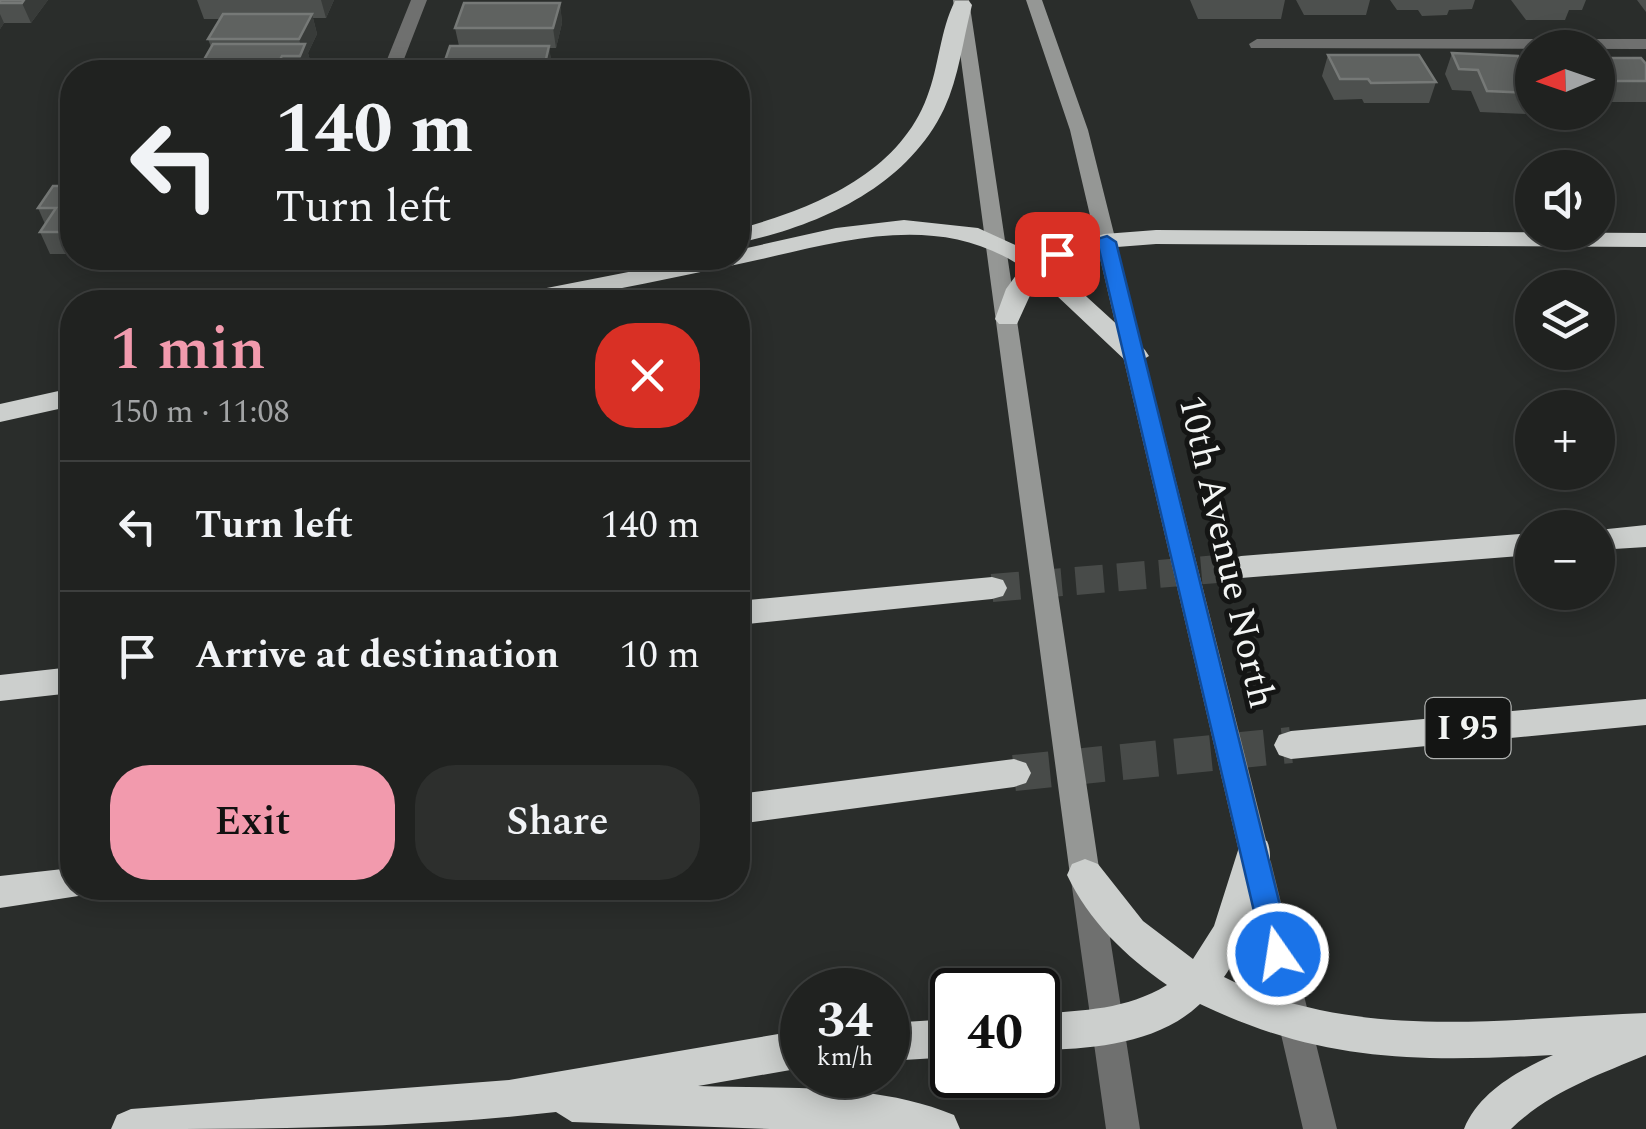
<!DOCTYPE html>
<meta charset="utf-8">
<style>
body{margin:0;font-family:Spectral,serif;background:#2d2f2d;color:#f1f3f6;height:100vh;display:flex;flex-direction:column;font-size:38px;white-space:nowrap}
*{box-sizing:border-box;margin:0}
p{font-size:32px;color:#a2a4a5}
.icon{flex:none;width:55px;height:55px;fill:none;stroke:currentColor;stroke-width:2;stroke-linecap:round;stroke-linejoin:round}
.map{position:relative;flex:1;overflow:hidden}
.drawer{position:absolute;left:60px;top:290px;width:690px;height:610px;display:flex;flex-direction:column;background:#202220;border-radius:40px;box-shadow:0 5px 25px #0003,0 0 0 2px #3d3f3e}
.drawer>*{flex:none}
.banner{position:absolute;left:60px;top:60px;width:690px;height:210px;border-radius:40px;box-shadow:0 5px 25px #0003,0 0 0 2px #3d3f3e;background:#202220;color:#f1f3f6;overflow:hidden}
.needle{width:65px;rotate:268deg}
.buttons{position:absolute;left:1515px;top:30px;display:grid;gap:20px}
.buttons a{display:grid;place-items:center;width:100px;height:100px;border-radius:50%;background:#202220;box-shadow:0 5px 25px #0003,0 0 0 2px #3d3f3e;font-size:50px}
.speed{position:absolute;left:780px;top:968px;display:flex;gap:20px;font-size:50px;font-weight:700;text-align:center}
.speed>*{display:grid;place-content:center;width:130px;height:130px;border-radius:50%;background:#202220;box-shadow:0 5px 25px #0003,0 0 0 2px #3d3f3e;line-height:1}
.speed small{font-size:25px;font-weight:400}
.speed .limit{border:5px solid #111;border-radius:15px;background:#fff;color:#111}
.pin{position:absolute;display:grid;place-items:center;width:85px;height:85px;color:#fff;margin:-42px;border-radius:20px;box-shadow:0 5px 15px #0006}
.me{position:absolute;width:110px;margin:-55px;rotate:347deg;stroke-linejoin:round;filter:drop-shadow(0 0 8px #0008)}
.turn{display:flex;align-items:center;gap:35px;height:210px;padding:0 50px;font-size:45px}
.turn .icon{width:130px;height:130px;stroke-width:2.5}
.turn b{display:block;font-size:70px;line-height:85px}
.round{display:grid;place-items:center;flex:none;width:105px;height:105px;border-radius:40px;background:#2d2f2d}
.summary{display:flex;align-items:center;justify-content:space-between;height:170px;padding:0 50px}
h1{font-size:60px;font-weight:600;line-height:75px;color:#f29aad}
.action{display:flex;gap:20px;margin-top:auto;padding:20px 50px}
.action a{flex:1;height:115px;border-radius:40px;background:#f29aad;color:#111;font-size:40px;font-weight:600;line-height:115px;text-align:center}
.action a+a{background:#2d2f2d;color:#f1f3f6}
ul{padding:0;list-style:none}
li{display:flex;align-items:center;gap:30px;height:130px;padding:0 50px;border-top:2px solid #3d3f3e}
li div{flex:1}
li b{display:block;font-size:38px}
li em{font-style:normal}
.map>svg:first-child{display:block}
</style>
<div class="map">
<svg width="1646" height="1129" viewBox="0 0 1646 1129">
<rect width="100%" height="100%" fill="#2a2d2b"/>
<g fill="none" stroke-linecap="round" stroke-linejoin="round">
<path stroke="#484b49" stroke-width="28" stroke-dasharray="28 14" stroke-linecap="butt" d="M992,588l249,-21"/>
<path stroke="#484b49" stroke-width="36" stroke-dasharray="36 18" stroke-linecap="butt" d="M1014,773l277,-28"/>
<path fill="#6f706f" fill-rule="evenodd" d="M411,0h16l-28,72h-17z
M1257,39h389v10l-395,-1 -2,-4z"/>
<path fill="#6f706f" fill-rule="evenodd" d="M1256,849l11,4 4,9 66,267h-34l-62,-267 4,-9z
M1086,867l11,4 4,9 39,249h-34l-35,-249 4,-9z"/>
<path fill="#959795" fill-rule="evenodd" d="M953,0h16l131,875 -4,9 -11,4 -11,-4 -4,-9z
M1026,0h16l46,130 181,722 -5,9 -10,4 -10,-4 -5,-9 -169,-722z"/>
<path fill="#cccfcd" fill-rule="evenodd" d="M955,1h14l3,4c-9,34 -13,72 -28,104 -38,79 -126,117 -206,134v-14c73,-20 160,-54 189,-132 12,-30 13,-67 28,-96z
M904,220l74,8 59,27 67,-21 52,-4 490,3v14l-490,-3 -52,4 -51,18 92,84 4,6 -13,8 -9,-2 -89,-84 -21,46h-18l-4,-5 11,-30 16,-22c-87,-59 -189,-23 -283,-3 -62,13 -126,26 -188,38h-47l12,-8 184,-36h38v-8l98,-22z
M72,388v18l-72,16v-18z
M1646,525v22l-48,3v-20z
M1532,533v22l-291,23 -11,-3 -4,-8 4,-8 11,-3z
M992,577l11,3 4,8 -4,8 -11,3 -254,26v-24z
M72,667v26l-72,8v-26z
M1646,699v26l-355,34 -12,-4 -5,-10 5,-10 12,-4z
M1014,759l12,4 5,10 -5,10 -12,4 -276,37v-30z
M1254,837l13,4c14,30 -24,110 -43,136 131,66 281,41 422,36v42c-48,20 -97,37 -135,74h-47c15,-37 54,-58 89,-74 -133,7 -230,8 -353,-51 -42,40 -107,45 -162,46v-36c46,-4 88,-4 129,-29 -42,-29 -78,-64 -100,-110l5,-11 13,-5 13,5 45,57 50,38 21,-33 27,-85z
M72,868v20h16l-3,7 -85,13v-32z
M952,1019v38l-64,4v-38z
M802,1030v38l-104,18c83,3 178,-4 256,29l6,14h-190l-198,-7 -16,-10c-147,17 -297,17 -445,17l6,-14 14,-6 378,-29z"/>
</g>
<path fill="#4d504e" d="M0,0h48l-17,23h-27l-4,6z
M197,0h137l-8,18h-13l4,16 -9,19 3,11 -4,8h-110l14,-25 -3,-8 12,-20h-16z
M1190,0h95l-4,19h-83z
M1296,0h74l-4,15h-62z
M1390,0h85l-3,9 -23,1 -2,5 -25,1 -4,-6h-21z
M1511,0h75l-4,10h-13l-4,10h-39z
M1637,0h9v12z
M560,3l2,20 -6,25h-7l3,18 -2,6h-109l18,-26 -4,-18z
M1452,53l80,32v18l-4,11 -48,-2 -9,-21 -19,-1 -7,-16z
M1328,55l108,27 -7,21h-65l-2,-4 -28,1 -12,-24z
M1598,58l48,6v38h-48z
M72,186v68h-22l-10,-22 5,-8 -7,-16z"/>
<path fill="#383b39" d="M24,0h24l-17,23 -9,-20z
M321,0h13l-8,18z
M560,3l2,20 -6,25 -3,-20z
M0,14l4,9 -4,6z
M312,14l5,20 -9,19 3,11 -4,8h-3l-4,-16 2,-6 -3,-11z
M549,46l3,20 -2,6h-7z
M282,56l4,16h-12v-1z"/>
<path fill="#5f6260" stroke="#767977" stroke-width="2.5" d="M0,0h24l-2,3h-22z
M464,3h96l-7,25h-98z
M223,14h89l-13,25h-91z
M213,44h92l-5,12h-18l-8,15 -77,1z
M450,46h99l-6,26h-102z
M1452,53l66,3 14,29v8l-45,-2 -9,-21 -19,-1z
M1328,55h91l17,27 -65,1 -3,-4h-28z
M1598,58h43l5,6v17h-48z
M53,186h19v46h-32l16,-24h-18z"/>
<path fill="#1a73e8" stroke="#114b97" stroke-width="2.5" d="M1107,236l9,6 176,712 -4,9 -10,4 -10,-4 -4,-9 -165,-705 -42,11 -9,-6z"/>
<g text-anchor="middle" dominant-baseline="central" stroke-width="10" stroke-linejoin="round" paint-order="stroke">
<rect fill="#141514" stroke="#b0b2b1" stroke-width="2.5" x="1425.5" y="698" width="85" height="60" rx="8"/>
<g font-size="35" font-weight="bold" fill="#f3f5f4">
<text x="1468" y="728">I 95</text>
</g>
<g font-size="38" fill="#f3f5f4" stroke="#141514">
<text transform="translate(1226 552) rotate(77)">10th Avenue North</text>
</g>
</g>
</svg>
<div class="buttons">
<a><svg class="needle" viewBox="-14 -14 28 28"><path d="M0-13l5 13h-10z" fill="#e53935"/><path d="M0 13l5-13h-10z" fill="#a2a4a5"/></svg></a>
<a><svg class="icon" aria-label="sound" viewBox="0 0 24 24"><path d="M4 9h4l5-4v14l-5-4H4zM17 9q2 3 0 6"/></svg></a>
<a><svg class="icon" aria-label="layers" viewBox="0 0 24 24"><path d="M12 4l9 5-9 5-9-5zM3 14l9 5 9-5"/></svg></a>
<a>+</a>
<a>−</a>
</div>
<div class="speed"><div>34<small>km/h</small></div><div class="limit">40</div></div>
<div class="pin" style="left:1057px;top:254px;background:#d93025"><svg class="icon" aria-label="arrive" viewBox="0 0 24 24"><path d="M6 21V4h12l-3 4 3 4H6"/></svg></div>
<svg class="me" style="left:1278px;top:954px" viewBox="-20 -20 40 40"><circle r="17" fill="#1a73e8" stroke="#fff" stroke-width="3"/><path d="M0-11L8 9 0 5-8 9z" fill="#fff"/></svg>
<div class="banner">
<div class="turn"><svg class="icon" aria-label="left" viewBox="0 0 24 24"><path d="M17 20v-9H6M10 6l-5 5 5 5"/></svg><div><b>140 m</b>Turn left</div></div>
</div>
<section class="drawer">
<div class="summary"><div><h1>1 min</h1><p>150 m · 11:08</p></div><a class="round" style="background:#d93025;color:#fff"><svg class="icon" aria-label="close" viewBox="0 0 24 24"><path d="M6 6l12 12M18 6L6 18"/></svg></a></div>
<ul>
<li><svg class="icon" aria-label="left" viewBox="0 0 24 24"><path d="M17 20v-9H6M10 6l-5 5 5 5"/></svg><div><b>Turn left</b></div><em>140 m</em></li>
<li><svg class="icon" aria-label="arrive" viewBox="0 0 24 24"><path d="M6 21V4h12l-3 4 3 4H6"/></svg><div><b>Arrive at destination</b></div><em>10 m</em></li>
</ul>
<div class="action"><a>Exit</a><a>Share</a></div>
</section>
</div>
